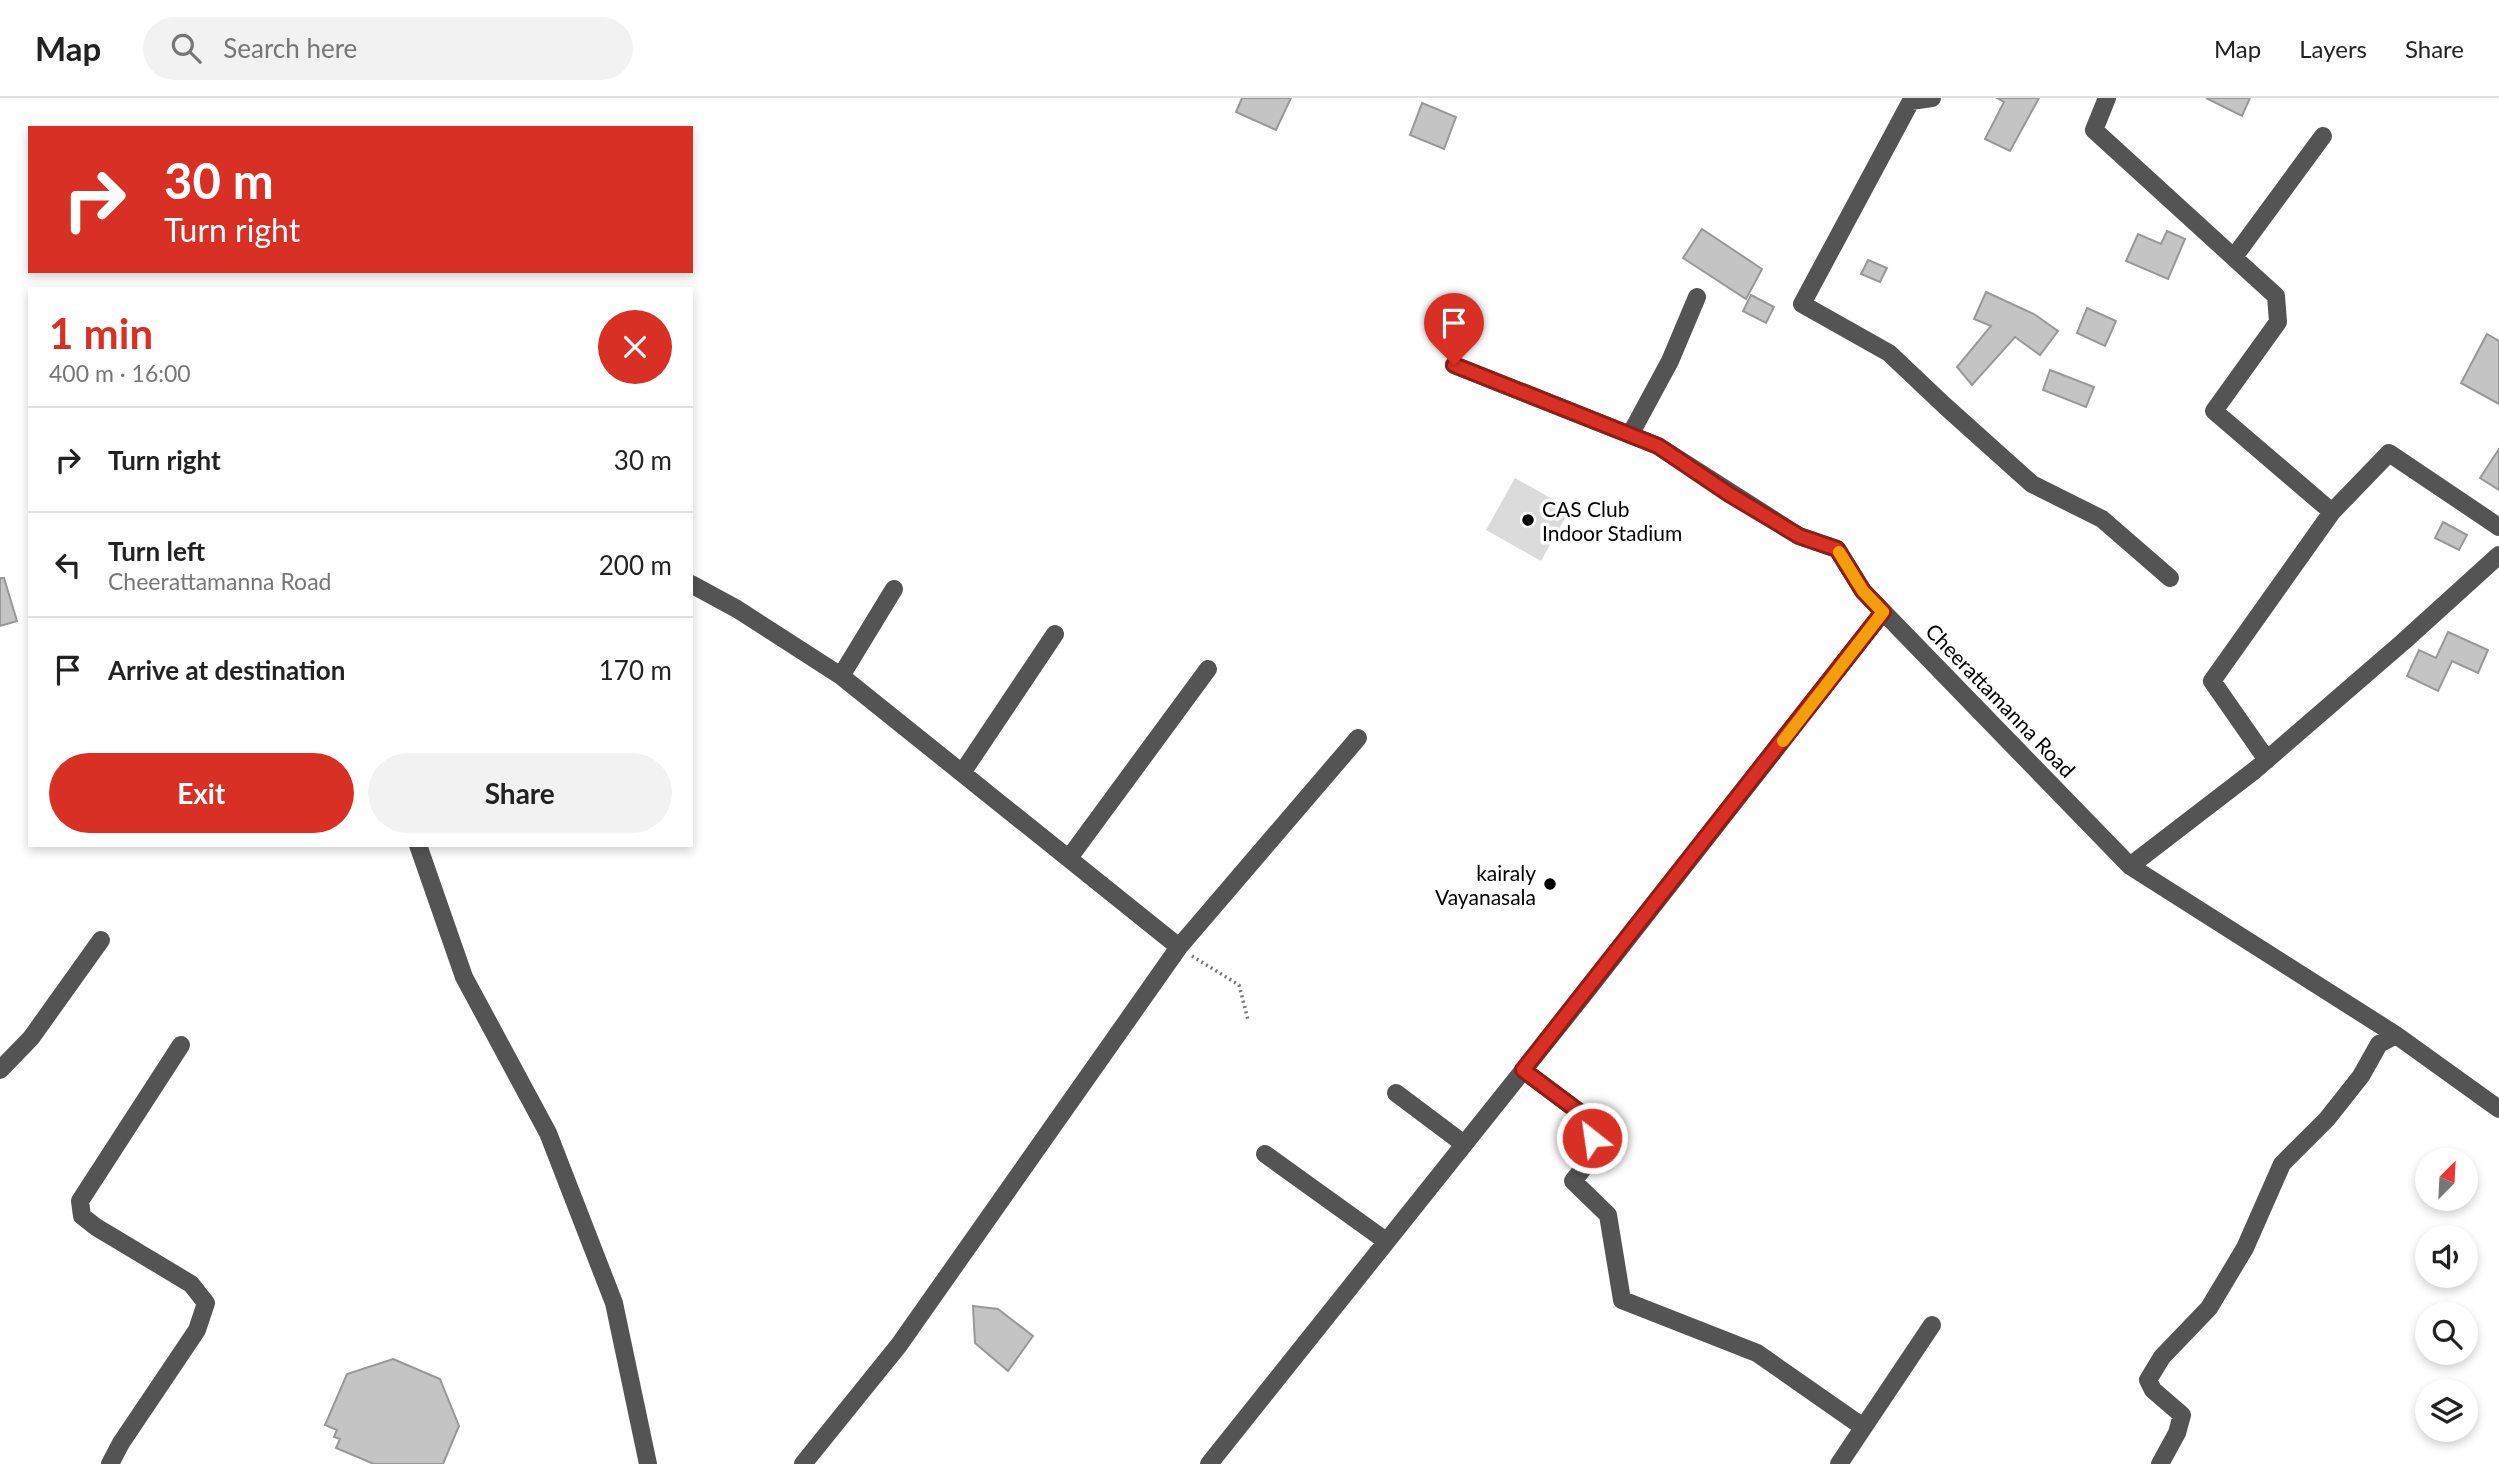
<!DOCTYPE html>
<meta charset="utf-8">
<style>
body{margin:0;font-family:Lato,sans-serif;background:#f2f2f2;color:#222;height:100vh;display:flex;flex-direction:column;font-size:26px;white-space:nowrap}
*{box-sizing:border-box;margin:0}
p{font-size:23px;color:#767676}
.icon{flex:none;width:38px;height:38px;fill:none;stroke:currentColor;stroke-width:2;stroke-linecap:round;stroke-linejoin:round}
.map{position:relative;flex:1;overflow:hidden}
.details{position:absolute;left:28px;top:189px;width:665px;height:560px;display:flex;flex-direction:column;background:#fff;border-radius:0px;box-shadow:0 4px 10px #0003}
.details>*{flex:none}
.banner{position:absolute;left:28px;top:28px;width:665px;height:147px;border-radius:0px;box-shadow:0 4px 10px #0003;background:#d93025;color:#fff;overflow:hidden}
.needle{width:46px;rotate:24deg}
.tools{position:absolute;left:2415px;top:1050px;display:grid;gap:14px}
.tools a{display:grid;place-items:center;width:63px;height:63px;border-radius:50%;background:#fff;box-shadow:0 4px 10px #0003;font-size:35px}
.pin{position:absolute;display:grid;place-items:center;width:60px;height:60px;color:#fff;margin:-72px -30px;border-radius:50% 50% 50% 0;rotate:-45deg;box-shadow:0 0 7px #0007}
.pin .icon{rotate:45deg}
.me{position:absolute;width:77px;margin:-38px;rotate:330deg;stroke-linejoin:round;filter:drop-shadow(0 0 5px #0008)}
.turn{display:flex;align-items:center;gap:24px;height:147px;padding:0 21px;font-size:32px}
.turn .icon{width:91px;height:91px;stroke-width:2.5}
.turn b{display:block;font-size:49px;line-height:60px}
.round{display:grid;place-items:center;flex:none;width:74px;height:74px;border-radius:37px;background:#f2f2f2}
.overview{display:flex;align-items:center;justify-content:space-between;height:119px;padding:0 21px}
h1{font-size:42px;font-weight:700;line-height:52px;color:#d93025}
.cta{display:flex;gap:14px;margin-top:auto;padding:14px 21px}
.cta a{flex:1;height:80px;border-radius:42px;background:#d93025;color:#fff;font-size:28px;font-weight:700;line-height:80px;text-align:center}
.cta a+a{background:#f2f2f2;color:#222}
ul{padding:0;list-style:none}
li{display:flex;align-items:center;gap:21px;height:105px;padding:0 21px;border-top:2px solid #e0e0e0}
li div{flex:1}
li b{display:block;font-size:26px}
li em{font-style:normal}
header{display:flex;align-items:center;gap:42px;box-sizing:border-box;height:98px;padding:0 35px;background:#fff;border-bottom:2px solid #e0e0e0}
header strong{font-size:33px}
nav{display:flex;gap:38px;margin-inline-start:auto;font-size:24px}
.search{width:490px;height:63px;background:#f2f2f2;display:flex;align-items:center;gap:18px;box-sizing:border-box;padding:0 24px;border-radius:38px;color:#767676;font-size:26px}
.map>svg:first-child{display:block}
</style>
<header>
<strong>Map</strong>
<div class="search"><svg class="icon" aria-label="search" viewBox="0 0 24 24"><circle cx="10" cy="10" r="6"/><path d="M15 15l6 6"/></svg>Search here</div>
<nav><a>Map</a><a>Layers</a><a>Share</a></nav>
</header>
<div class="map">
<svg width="2499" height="1366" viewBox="0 0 2499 1366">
<rect width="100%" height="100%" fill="#fff"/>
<path fill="#dbdbdb" d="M1515,380l55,31 -29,52 -55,-31z"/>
<path fill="#c4c4c4" stroke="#989898" stroke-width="2" d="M1242,0h49l-15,32 -40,-18z
M1997,0h42l-29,53 -25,-12 19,-37z
M2206,0h44l-8,18z
M1422,5l34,14 -12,32 -34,-14z
M1702,131l60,40 -16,30 -63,-41z
M2167,133l18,8 -17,40 -42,-18 12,-27 23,10z
M1868,162l19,8 -7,14 -19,-8z
M1986,194l48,22 24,17 -18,24 -25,-18 -43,48 -15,-18 34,-41 -17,-7z
M1751,197l23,12 -8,16 -23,-12z
M2087,210l29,13 -11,25 -28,-13z
M2487,236l12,7v63l-38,-21z
M2050,272l44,17 -8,20 -43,-17z
M2499,351v41l-19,-12z
M2443,424l24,13 -8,15 -24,-12z
M0,480h4l13,43 -17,5z
M2448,534l40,18 -10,23 -26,-12 -14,30 -31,-15 12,-26 17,8z
M973,1208l25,3 35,27 -25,35 -33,-28z
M393,1261l47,20 19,47 -16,38h-69l-38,-16 4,-9 -6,-2 3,-7 -12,-5 22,-51z"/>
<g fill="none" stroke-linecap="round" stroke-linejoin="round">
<path stroke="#767676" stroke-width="3.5" stroke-dasharray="2 3.5" stroke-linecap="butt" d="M1192,858l47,29 9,35"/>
<path stroke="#545454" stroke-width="18" d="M1932,0l-21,3 -109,203 87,49 56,53 87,78 70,35 68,59
M2107,0l-13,32 182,166 2,26 -64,89 118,101 57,-59 110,74
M2234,159l89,-121
M1454,267l204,81 141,90 38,13 26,42 267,275 266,169 103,74
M1630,337l40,-74 27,-64
M691,486l46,25 104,67
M2267,662l-55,-79 120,-169
M962,675l93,-139
M418,747l46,132 84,156 66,170 34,161
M1069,760l139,-189
M2130,768l125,-96 148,-128 96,-87
M1179,849l179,-209
M0,972l31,-32 70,-98
M1523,972l67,50 4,35 -21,26 35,34 14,85 135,53 106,74
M1396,995l68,51
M1265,1056l121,87
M110,1366l11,-21 76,-113 9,-27 -15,-19 -95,-57 -14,-11 -2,-15 101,-156
M803,1366l96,-119 280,-398 -338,-271 53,-87
M1209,1366l376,-471 298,-381
M1839,1366l93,-139
M2160,1366l17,-31 5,-18 -29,-25 -5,-10 14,-23 47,-49 36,-60 37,-84 45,-45 34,-43 18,-32 17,-9"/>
</g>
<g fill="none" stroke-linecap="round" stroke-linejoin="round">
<defs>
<path id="route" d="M1454,267l204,81 71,48 70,42 38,13 26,42 20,21 -360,458 67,50 2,18"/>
</defs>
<use href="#route" stroke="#8d1f18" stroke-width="18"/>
<use href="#route" stroke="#d93025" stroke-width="12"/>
<path stroke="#f59e0b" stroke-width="12" d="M1783,643l100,-129 -20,-21 -24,-39"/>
</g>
<g fill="#000" stroke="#fff" stroke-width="2.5">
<circle cx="1528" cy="422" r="7"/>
<circle cx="1550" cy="786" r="7"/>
</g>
<g text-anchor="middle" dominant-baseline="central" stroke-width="7" stroke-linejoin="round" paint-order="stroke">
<g font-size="21" fill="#000" stroke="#fff" text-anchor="start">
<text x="1542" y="410">CAS Club<tspan x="1542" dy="24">Indoor Stadium</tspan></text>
<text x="1536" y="774" text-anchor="end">kairaly<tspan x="1536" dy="24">Vayanasala</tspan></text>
</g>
<g font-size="21" fill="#000" stroke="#fff">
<text transform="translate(2001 602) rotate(46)">Cheerattamanna Road</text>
</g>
</g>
</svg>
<div class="tools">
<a><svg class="needle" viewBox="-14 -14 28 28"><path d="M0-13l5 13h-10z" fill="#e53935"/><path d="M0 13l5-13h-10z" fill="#767676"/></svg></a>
<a><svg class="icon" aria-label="sound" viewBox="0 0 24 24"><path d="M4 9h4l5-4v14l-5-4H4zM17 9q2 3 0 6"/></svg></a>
<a><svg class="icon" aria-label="search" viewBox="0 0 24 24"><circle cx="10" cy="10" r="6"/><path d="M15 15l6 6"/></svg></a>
<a><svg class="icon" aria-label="layers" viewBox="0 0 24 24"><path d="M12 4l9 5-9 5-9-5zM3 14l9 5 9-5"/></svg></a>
</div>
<div class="pin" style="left:1454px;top:267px;background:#d93025"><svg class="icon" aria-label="arrive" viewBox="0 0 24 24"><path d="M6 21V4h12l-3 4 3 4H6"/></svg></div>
<svg class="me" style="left:1592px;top:1040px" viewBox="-20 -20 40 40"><circle r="17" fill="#d93025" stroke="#fff" stroke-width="3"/><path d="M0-11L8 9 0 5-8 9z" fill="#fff"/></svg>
<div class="banner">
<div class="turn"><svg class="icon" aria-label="right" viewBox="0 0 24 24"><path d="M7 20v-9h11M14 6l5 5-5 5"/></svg><div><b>30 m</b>Turn right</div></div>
</div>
<section class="details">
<div class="overview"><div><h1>1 min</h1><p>400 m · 16:00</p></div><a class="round" style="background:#d93025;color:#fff"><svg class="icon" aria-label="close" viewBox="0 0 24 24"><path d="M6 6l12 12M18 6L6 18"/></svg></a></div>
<ul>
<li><svg class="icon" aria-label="right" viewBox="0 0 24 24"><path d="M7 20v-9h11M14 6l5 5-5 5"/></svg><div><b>Turn right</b></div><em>30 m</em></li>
<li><svg class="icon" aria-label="left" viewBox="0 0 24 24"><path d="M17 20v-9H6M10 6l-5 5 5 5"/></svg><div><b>Turn left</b><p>Cheerattamanna Road</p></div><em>200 m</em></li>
<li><svg class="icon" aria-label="arrive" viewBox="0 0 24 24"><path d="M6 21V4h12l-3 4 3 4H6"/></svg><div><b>Arrive at destination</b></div><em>170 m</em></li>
</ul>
<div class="cta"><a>Exit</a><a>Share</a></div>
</section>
</div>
